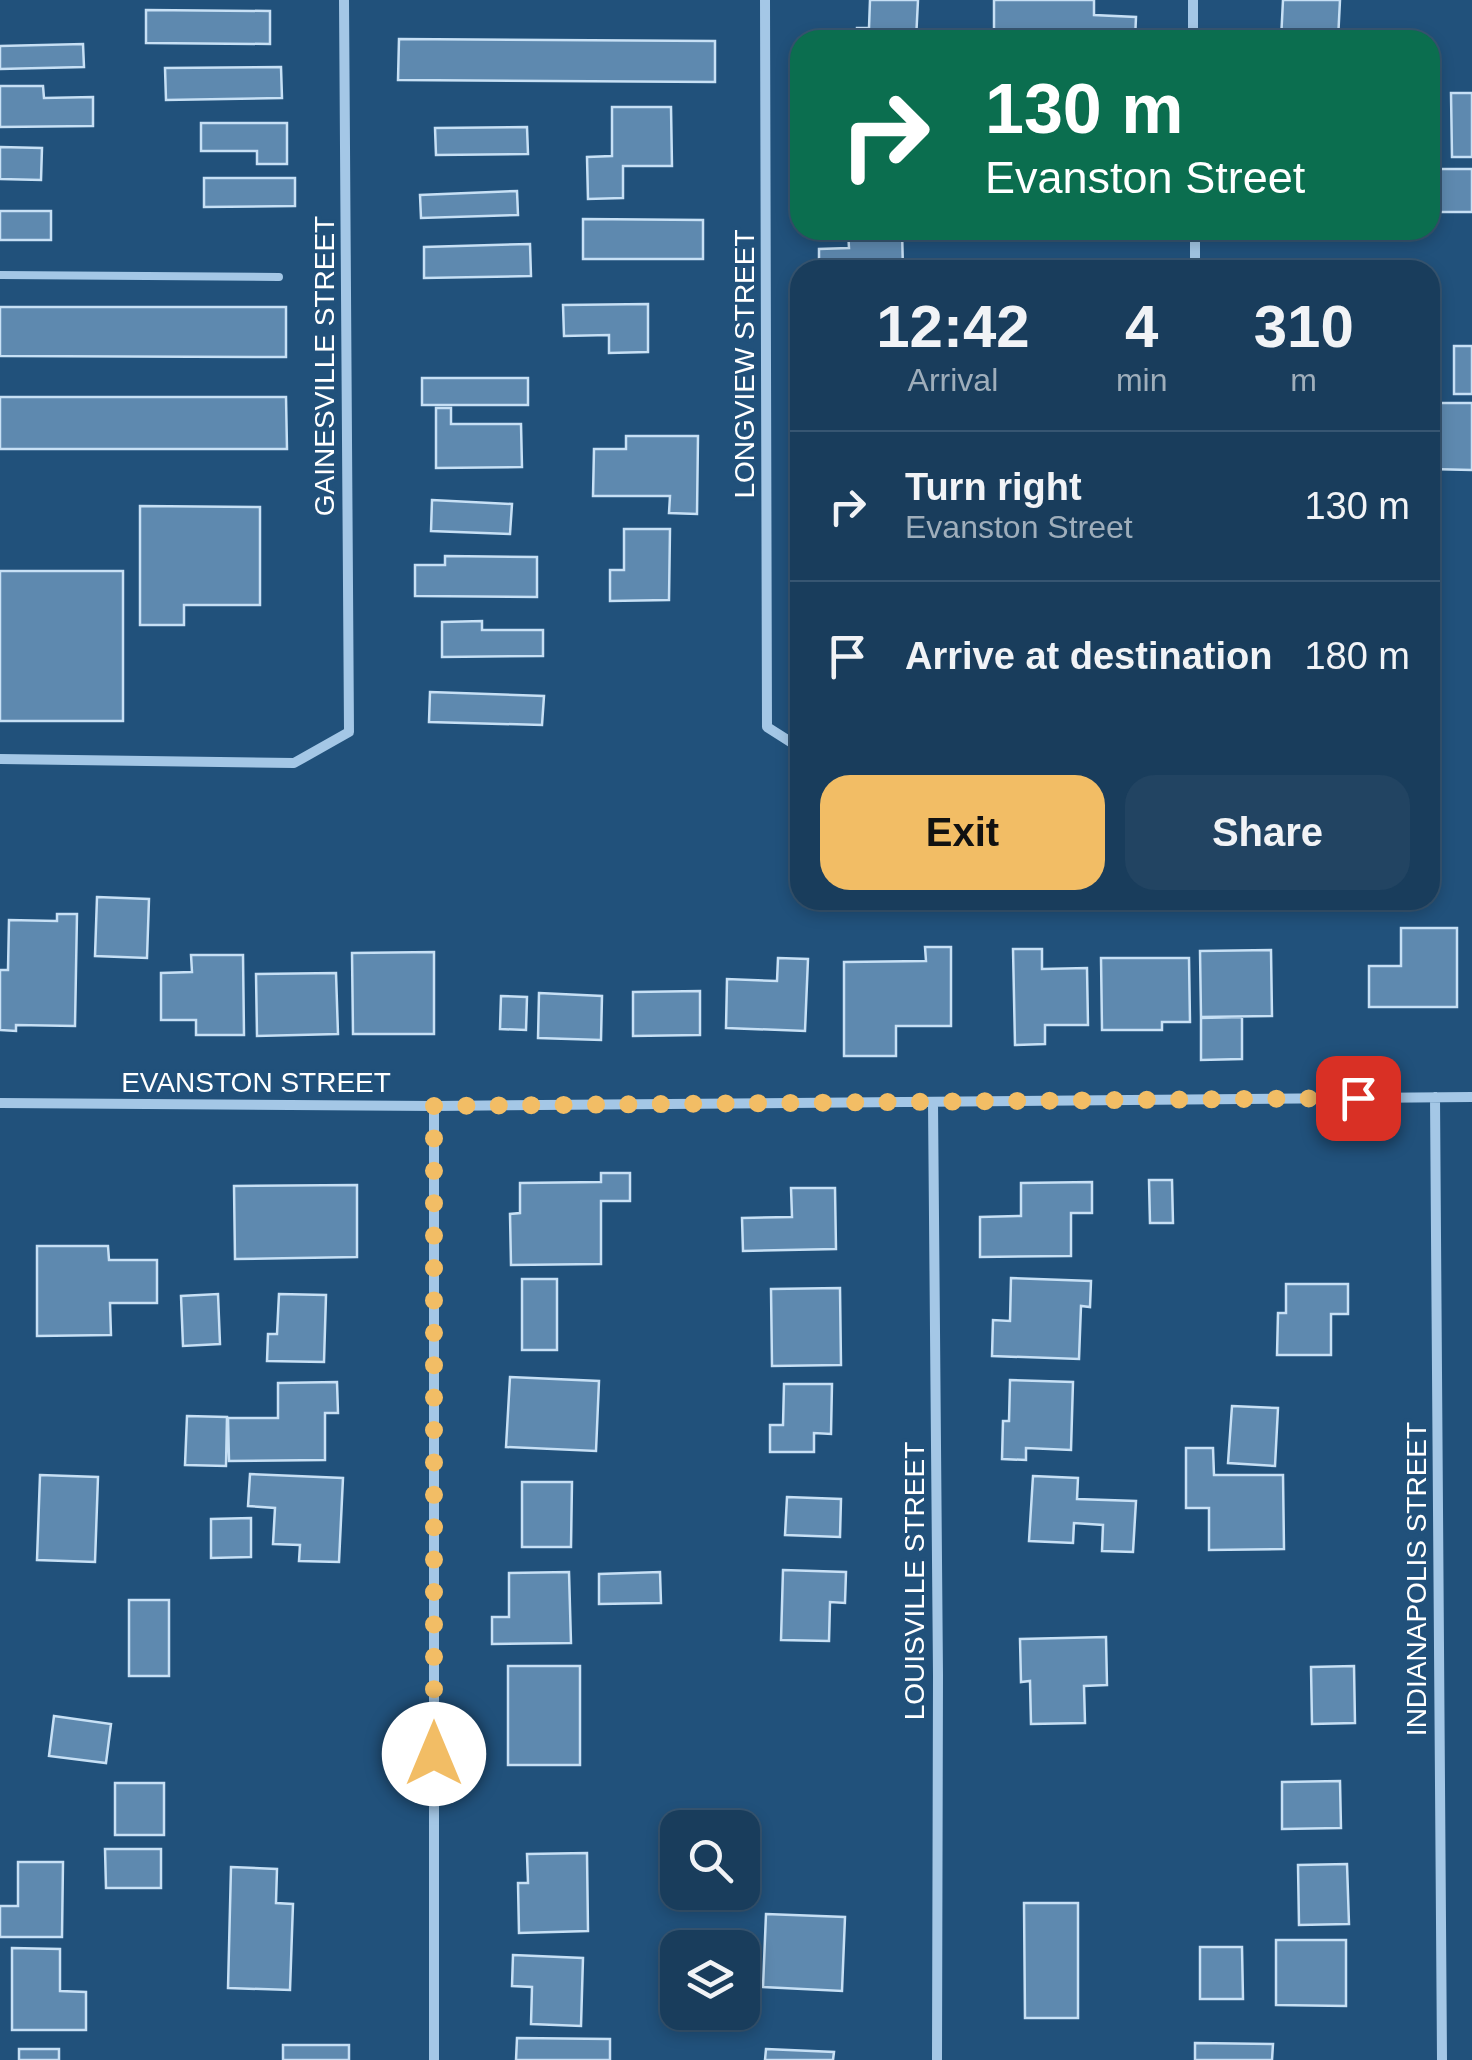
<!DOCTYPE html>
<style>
body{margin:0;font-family:Arial,sans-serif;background:#224462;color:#f1f3f6;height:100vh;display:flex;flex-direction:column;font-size:38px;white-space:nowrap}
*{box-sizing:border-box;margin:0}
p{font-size:32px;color:#9faebb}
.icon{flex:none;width:55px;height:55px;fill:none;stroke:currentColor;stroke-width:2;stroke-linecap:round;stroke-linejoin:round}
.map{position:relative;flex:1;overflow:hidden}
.drawer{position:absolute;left:790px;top:260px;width:650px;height:650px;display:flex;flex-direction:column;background:#193d5c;border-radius:30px;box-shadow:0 5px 15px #0003,0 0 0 2px #375672}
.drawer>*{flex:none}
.guide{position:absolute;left:790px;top:30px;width:650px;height:210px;border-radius:30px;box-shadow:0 5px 15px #0003,0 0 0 2px #375672;background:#0b6e4f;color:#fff;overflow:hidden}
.tools{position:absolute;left:660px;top:1810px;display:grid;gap:20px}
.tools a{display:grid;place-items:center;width:100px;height:100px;border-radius:20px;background:#193d5c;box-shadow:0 5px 15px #0003,0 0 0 2px #375672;font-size:50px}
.pin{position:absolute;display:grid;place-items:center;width:85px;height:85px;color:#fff;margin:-42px;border-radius:20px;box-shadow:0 5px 15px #0006}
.me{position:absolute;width:110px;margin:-55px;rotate:0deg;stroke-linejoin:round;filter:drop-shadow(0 0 8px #0008)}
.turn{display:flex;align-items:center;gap:35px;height:210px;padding:0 30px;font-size:45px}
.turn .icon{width:130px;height:130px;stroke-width:2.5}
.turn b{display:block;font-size:70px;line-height:85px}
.eta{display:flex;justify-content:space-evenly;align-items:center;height:170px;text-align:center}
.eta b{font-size:60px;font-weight:600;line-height:70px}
.action{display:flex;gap:20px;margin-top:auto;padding:20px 30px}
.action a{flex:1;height:115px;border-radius:30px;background:#f2bd65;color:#111;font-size:40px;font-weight:600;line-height:115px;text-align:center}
.action a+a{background:#224462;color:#f1f3f6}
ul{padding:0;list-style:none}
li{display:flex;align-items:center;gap:30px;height:150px;padding:0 30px;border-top:2px solid #375672}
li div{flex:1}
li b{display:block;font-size:38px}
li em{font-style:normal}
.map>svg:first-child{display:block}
</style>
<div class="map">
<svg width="1472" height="2060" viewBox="0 0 1472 2060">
<rect width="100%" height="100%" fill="#21517b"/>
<path fill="#5e89af" stroke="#c7e0f5" stroke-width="2.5" d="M870,0h48l-2,40h-59v-12h12z
M994,0h100v15l42,2 -1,23h-141z
M1283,0h57l-2,40h-57z
M146,10l124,1v33l-124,-1z
M399,39l316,2v41l-317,-2z
M83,44l1,23 -84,2v-23z
M281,67l1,31 -116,2 -1,-32z
M0,86h43l1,12 49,-1v29l-93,1z
M1451,93h21v64h-20z
M612,107h59l1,59h-49v32l-35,1 -1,-42 25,-1z
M201,123h86v41h-30v-13h-56z
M527,127l1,27 -92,1 -1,-27z
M0,147l42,1 -1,32 -41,-1z
M1438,169h34v43h-34z
M204,178h91v28l-91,1z
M517,191l1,24 -97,3 -1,-23z
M0,211h51v29h-51z
M583,219l120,1v39h-120z
M848,230h54l1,40h-84v-21l30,-1z
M1237,230h104v4l-104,2z
M530,244l1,32 -107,2v-31z
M1028,260l71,1v9h-71z
M648,304v48l-39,1v-18l-45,1 -1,-31z
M0,307h286v50l-286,-1z
M1454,346h18v48h-18z
M422,378h106v27h-106z
M0,397h286l1,52h-287z
M1430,403h42v67l-42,-1z
M436,408h15v16h70l1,43 -86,1z
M626,436h72l-1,78 -28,-1 1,-17h-77l1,-47h32z
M432,500l80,4 -2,30 -79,-3z
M140,506l120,1v98h-76v20h-44z
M624,529h46l-1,71 -59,1v-31h14z
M445,556l92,1v40l-122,-1v-31h30z
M0,571h123v150h-123z
M482,621v9h61v26l-101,1v-35z
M430,692l114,4 -2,29 -113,-3z
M97,897l52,2 -2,59 -52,-2z
M57,914h20l-2,112 -59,-1v6l-16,-1v-60h8l1,-50 48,1z
M1401,928h56v79h-88v-41h32z
M925,947h26v79h-55v30h-52v-94l82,-1z
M1013,949h29v20l45,-1 1,57h-43v19l-30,1z
M1271,950l1,66 -71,1 -1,-66z
M434,952v82h-81l-1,-81z
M191,955h52l1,80h-48v-15h-35v-47l31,-1z
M778,958l30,1 -3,72 -79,-3 1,-49 50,2z
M1101,958h88l1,64h-28v8h-60z
M336,973l2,61 -81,2 -1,-62z
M700,991v44l-67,1v-44z
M539,993l63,3 -1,44 -63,-2z
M501,996l26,1 -1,33 -26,-1z
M1242,1017v42l-41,1v-42z
M601,1173h29v28h-29v63l-90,1 -1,-51 10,-1v-30l81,-1z
M1149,1180h23l1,43h-23z
M1092,1182v31h-21v43l-91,1v-40l41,-1v-33z
M357,1185v72l-122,2 -1,-73z
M791,1188h44l1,61 -93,2 -1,-33 50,-1z
M37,1246h71l1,14h48v43h-47l1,32 -74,1z
M1011,1278l80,3 -1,26 -9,-1 -2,53 -87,-3 1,-36 17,1z
M522,1279h35v71h-35z
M1286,1284h62v30h-17v41h-54l1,-42h8z
M840,1288l1,77 -69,1 -1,-77z
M218,1294l2,50 -37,2 -2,-50z
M279,1294l47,1 -2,67 -57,-1 1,-27h9z
M510,1377l89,4 -3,70 -90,-4z
M1010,1380l63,2 -2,68 -45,-2v12l-24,-1 1,-38h6z
M337,1382l1,31h-13v47l-96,1 -1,-43h50v-35z
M784,1384h48l-1,50 -17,-1v19h-44v-27h13z
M1232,1406l46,2 -3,58 -47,-3z
M187,1416l40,1 -1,49 -41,-1z
M1186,1448h27l1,27h69l1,74 -75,1v-42h-23z
M250,1474l93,4 -4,84 -40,-1 1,-16 -27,-1 2,-36 -27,-2z
M40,1475l58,2 -3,85 -58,-2z
M1033,1476l45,2 -1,21 59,2 -3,51 -31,-1 1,-26 -29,-2 -1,20 -44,-2z
M522,1482h50l-1,65h-49z
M787,1497l54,2 -1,38 -55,-2z
M251,1518v39l-40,1v-39z
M783,1570l63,2 -1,31 -15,-1 -1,39 -48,-1z
M569,1572l2,71 -79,1v-27h17v-44z
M660,1572l1,31 -62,1v-30z
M129,1600h40v76h-40z
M1106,1637l1,48 -23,1 1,37 -54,1 -1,-43 -9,1 -1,-43z
M508,1666h72v99h-72z
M1354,1666l1,57 -43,1 -1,-57z
M54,1716l57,8 -5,39 -57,-7z
M1340,1781l1,47 -59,1v-47z
M115,1783h49v52h-49z
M105,1849h56v39h-55z
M587,1853l1,78 -69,2 -1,-50h10l-1,-29z
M18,1862h45l-1,75h-62v-31h18z
M1347,1864l2,60 -50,1 -1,-60z
M231,1867l46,2 -1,34 17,1 -3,86 -62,-2z
M1024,1903h54v115h-53z
M766,1914l79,3 -3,74 -79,-4z
M1276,1940h70v66l-70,-1z
M1200,1947h42l1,52h-43z
M12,1948l48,1v42l26,1v38h-74z
M513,1955l70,3 -2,68 -50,-2 1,-37 -20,-1z
M517,2038l93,1v21h-94z
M1195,2043l78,1 -1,16h-77z
M283,2045h66v15h-66z
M19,2049h40v11h-40z
M766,2049l68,3 -1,8h-68z"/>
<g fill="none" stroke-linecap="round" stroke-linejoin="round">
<path stroke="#a4c7e6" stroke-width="8" d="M0,275l279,2"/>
<path stroke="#a4c7e6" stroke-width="10" d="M765,0l2,727 33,21
M1193,0v40
M1195,230v40
M0,759l294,4 55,-31 -5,-732
M1435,1097l7,963
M933,1102l5,573 -1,385
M0,1103l434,3 1038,-9
M434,2060v-954"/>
</g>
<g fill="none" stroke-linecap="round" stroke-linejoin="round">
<path stroke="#f2bd65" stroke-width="18" stroke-dasharray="0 32.4" d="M434,1754v-648l924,-8"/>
</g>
<g text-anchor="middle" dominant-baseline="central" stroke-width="8" stroke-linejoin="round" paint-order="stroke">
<g font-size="28" fill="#fff" stroke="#21517b">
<text transform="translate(744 364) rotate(-90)">LONGVIEW STREET</text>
<text transform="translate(324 366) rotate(-90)">GAINESVILLE STREET</text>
<text x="256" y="1082">EVANSTON STREET</text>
<text transform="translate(1416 1579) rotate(-90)">INDIANAPOLIS STREET</text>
<text transform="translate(914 1581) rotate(-90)">LOUISVILLE STREET</text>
</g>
</g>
</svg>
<div class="tools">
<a><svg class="icon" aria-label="search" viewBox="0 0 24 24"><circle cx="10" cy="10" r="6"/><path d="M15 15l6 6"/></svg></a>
<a><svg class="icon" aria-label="layers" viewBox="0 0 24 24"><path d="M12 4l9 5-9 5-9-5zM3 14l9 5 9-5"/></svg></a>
</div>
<div class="pin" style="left:1358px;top:1098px;background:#d93025"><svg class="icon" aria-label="arrive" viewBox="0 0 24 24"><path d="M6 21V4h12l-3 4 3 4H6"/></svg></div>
<svg class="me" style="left:434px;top:1754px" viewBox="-20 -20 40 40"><circle r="19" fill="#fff"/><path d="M0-13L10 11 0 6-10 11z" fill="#f2bd65"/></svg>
<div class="guide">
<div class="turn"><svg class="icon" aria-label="right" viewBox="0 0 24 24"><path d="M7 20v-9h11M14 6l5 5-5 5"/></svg><div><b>130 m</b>Evanston Street</div></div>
</div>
<section class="drawer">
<div class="eta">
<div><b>12:42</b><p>Arrival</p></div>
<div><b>4</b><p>min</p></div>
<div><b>310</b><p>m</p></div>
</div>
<ul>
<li><svg class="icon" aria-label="right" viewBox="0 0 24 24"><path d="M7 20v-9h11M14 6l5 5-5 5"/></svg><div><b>Turn right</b><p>Evanston Street</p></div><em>130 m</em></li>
<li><svg class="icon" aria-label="arrive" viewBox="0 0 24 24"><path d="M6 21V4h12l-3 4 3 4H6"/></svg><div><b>Arrive at destination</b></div><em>180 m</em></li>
</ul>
<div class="action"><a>Exit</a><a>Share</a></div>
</section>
</div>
